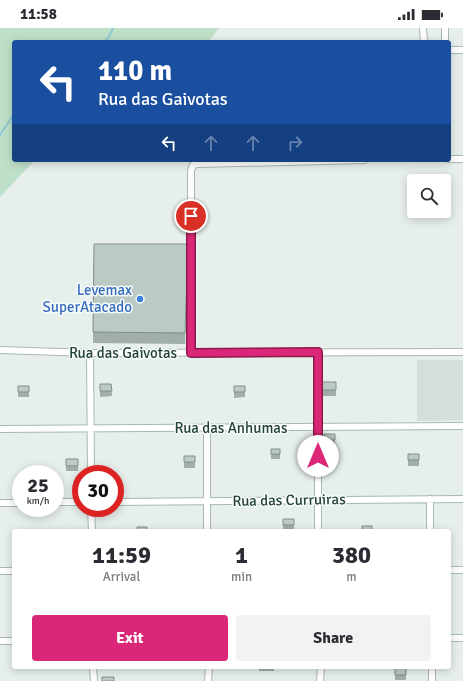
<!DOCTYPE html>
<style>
body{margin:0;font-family:Signika,sans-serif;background:#f2f2f3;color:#2b2b33;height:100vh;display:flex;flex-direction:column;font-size:15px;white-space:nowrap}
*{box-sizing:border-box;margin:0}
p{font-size:13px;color:#7c7c81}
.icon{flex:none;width:22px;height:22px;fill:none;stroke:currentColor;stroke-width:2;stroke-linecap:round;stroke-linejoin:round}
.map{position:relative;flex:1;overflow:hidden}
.sheet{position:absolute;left:12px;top:501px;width:439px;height:140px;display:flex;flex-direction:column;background:#fff;border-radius:4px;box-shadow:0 2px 10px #0003}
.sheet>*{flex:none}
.hud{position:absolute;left:12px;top:12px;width:439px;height:122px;border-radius:4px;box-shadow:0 2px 10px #0003;background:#1a4fa0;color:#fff;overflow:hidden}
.tools{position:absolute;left:407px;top:146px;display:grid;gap:8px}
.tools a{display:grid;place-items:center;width:44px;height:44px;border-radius:4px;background:#fff;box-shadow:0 2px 10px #0003;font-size:20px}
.speed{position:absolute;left:12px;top:437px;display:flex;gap:8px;font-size:20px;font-weight:700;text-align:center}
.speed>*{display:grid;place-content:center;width:52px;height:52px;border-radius:50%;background:#fff;box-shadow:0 2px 10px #0003;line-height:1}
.speed small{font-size:10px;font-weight:400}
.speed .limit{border:6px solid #d22;background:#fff;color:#111}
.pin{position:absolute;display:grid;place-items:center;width:34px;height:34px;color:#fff;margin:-17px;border:2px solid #fff;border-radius:50%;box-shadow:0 1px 4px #0007}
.me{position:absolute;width:44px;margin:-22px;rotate:0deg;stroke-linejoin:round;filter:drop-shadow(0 0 3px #0008)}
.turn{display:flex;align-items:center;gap:14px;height:84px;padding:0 20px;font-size:18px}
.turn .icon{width:52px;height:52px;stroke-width:2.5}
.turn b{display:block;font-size:28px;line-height:34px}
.lanes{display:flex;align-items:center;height:38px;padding:0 20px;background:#0003;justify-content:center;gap:20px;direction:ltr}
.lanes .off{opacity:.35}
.eta{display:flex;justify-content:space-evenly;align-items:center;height:68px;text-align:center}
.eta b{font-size:24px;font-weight:700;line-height:28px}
.primary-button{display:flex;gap:8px;margin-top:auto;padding:8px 20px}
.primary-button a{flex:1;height:46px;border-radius:4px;background:#db2777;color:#fff;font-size:16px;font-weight:700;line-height:46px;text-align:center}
.primary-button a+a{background:#f2f2f3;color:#2b2b33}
.status{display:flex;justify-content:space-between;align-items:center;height:28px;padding:0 20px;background:#fff;direction:ltr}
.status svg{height:11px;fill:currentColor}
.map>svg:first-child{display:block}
</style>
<div class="status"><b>11:58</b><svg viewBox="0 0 49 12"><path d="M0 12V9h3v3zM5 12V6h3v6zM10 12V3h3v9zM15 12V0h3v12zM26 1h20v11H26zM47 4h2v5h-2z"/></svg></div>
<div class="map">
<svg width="463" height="653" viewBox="0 0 463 653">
<rect width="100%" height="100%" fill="#e6efeb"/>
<path fill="#d4dfda" d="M417,332h46v60l-46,1z"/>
<path fill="#bfe0c8" d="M0,0h219l-11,14h-194v118h21l-35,37z"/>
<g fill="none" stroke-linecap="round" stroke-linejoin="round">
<path stroke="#8ec9d4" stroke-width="2" d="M104,14l5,-5 4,-9
M0,107l14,-21"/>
<defs>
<path id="minor" d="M423,0l1,14
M445,14v-14
M449,22h14
M449,131h14
M0,322l90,3 373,-1
M318,324v179
M90,325l1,121
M191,325v-182l2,-6 4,-1 167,-4
M207,400v103
M0,401l463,-3
M430,471v32
M55,474h26
M115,474l348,-3
M0,475h21
M91,480l1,23
M449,542h14
M0,543h14
M449,610h14
M0,613h14
M93,639l1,14
M432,639v14
M208,653l1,-14
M320,653l1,-14"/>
</defs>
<use href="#minor" stroke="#a8b8b2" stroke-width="8"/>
<use href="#minor" stroke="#fff" stroke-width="6"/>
</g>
<path fill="#a1aea9" d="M94,216l94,11 -3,89 -92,-1z
M322,354h14v14h-14z
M100,356h11l1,12 -12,1z
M18,358h11v11h-11z
M234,358h11v11l-11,1z
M324,406h11v12h-11z
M271,421h9v10h-9z
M408,426h11v12h-11z
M184,428h11v12h-11z
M66,431h12v12h-12z
M283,491h11v12h-11z
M449,569h1v13h-1z
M259,639h15v4h-15z
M395,640h11v12h-11z"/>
<path fill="#bbcac4" stroke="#838d89" d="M94,216h94l-3,89 -92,-1z
M322,354h14v8h-14z
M100,356h11l1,7h-12z
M18,358h11v6h-11z
M234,358h11v6h-11z
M324,406h11v6h-11z
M271,421h9v5h-9z
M408,426h11v6h-11z
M184,428h11v6h-11z
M66,431h12v7h-12z
M283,491h11v6h-11z
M362,498h10v5h-10z
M137,499h10v4h-10z
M449,569h1v7h-1z
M395,640h11v7h-11z
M102,649h12v4h-12z"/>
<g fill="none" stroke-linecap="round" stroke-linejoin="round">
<defs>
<path id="route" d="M191,188v137l127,-1v104"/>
</defs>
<use href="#route" stroke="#8e194d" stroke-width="10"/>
<use href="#route" stroke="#db2777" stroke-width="7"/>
</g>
<circle fill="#3f7fe0" stroke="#f7fbf9" stroke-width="1.5" cx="140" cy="271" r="4"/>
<g text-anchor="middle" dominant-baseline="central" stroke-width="3" stroke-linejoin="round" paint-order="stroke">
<g font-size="15" fill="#366cbe" stroke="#f7fbf9" text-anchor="end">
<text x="132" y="262">Levemax<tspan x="132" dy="17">SuperAtacado</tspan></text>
</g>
<g font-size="15" fill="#24423a" stroke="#f7fbf9">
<text x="123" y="325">Rua das Gaivotas</text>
<text x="231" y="400">Rua das Anhumas</text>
<text transform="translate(289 472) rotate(-1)">Rua das Curruiras</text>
</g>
</g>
</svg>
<div class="tools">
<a><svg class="icon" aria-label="search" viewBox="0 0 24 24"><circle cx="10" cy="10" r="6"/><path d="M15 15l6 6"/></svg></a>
</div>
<div class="speed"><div>25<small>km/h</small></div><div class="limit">30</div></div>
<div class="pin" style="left:191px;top:188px;background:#d93025"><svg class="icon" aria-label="arrive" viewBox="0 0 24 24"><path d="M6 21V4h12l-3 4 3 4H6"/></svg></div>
<svg class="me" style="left:318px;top:428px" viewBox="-20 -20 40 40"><circle r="19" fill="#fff"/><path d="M0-13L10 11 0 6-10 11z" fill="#db2777"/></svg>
<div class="hud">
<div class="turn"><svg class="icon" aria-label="left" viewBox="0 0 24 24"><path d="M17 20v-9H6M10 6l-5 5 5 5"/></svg><div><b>110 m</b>Rua das Gaivotas</div></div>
<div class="lanes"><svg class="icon" aria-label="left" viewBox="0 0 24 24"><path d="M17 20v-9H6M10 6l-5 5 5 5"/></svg><svg class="icon off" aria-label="ahead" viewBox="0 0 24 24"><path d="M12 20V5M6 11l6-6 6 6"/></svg><svg class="icon off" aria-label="ahead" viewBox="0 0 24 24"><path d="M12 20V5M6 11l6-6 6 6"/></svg><svg class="icon off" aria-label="right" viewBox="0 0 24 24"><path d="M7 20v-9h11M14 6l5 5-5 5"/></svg></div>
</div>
<section class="sheet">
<div class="eta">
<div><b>11:59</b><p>Arrival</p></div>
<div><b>1</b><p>min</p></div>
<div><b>380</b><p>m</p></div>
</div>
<div class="primary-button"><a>Exit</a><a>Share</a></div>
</section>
</div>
